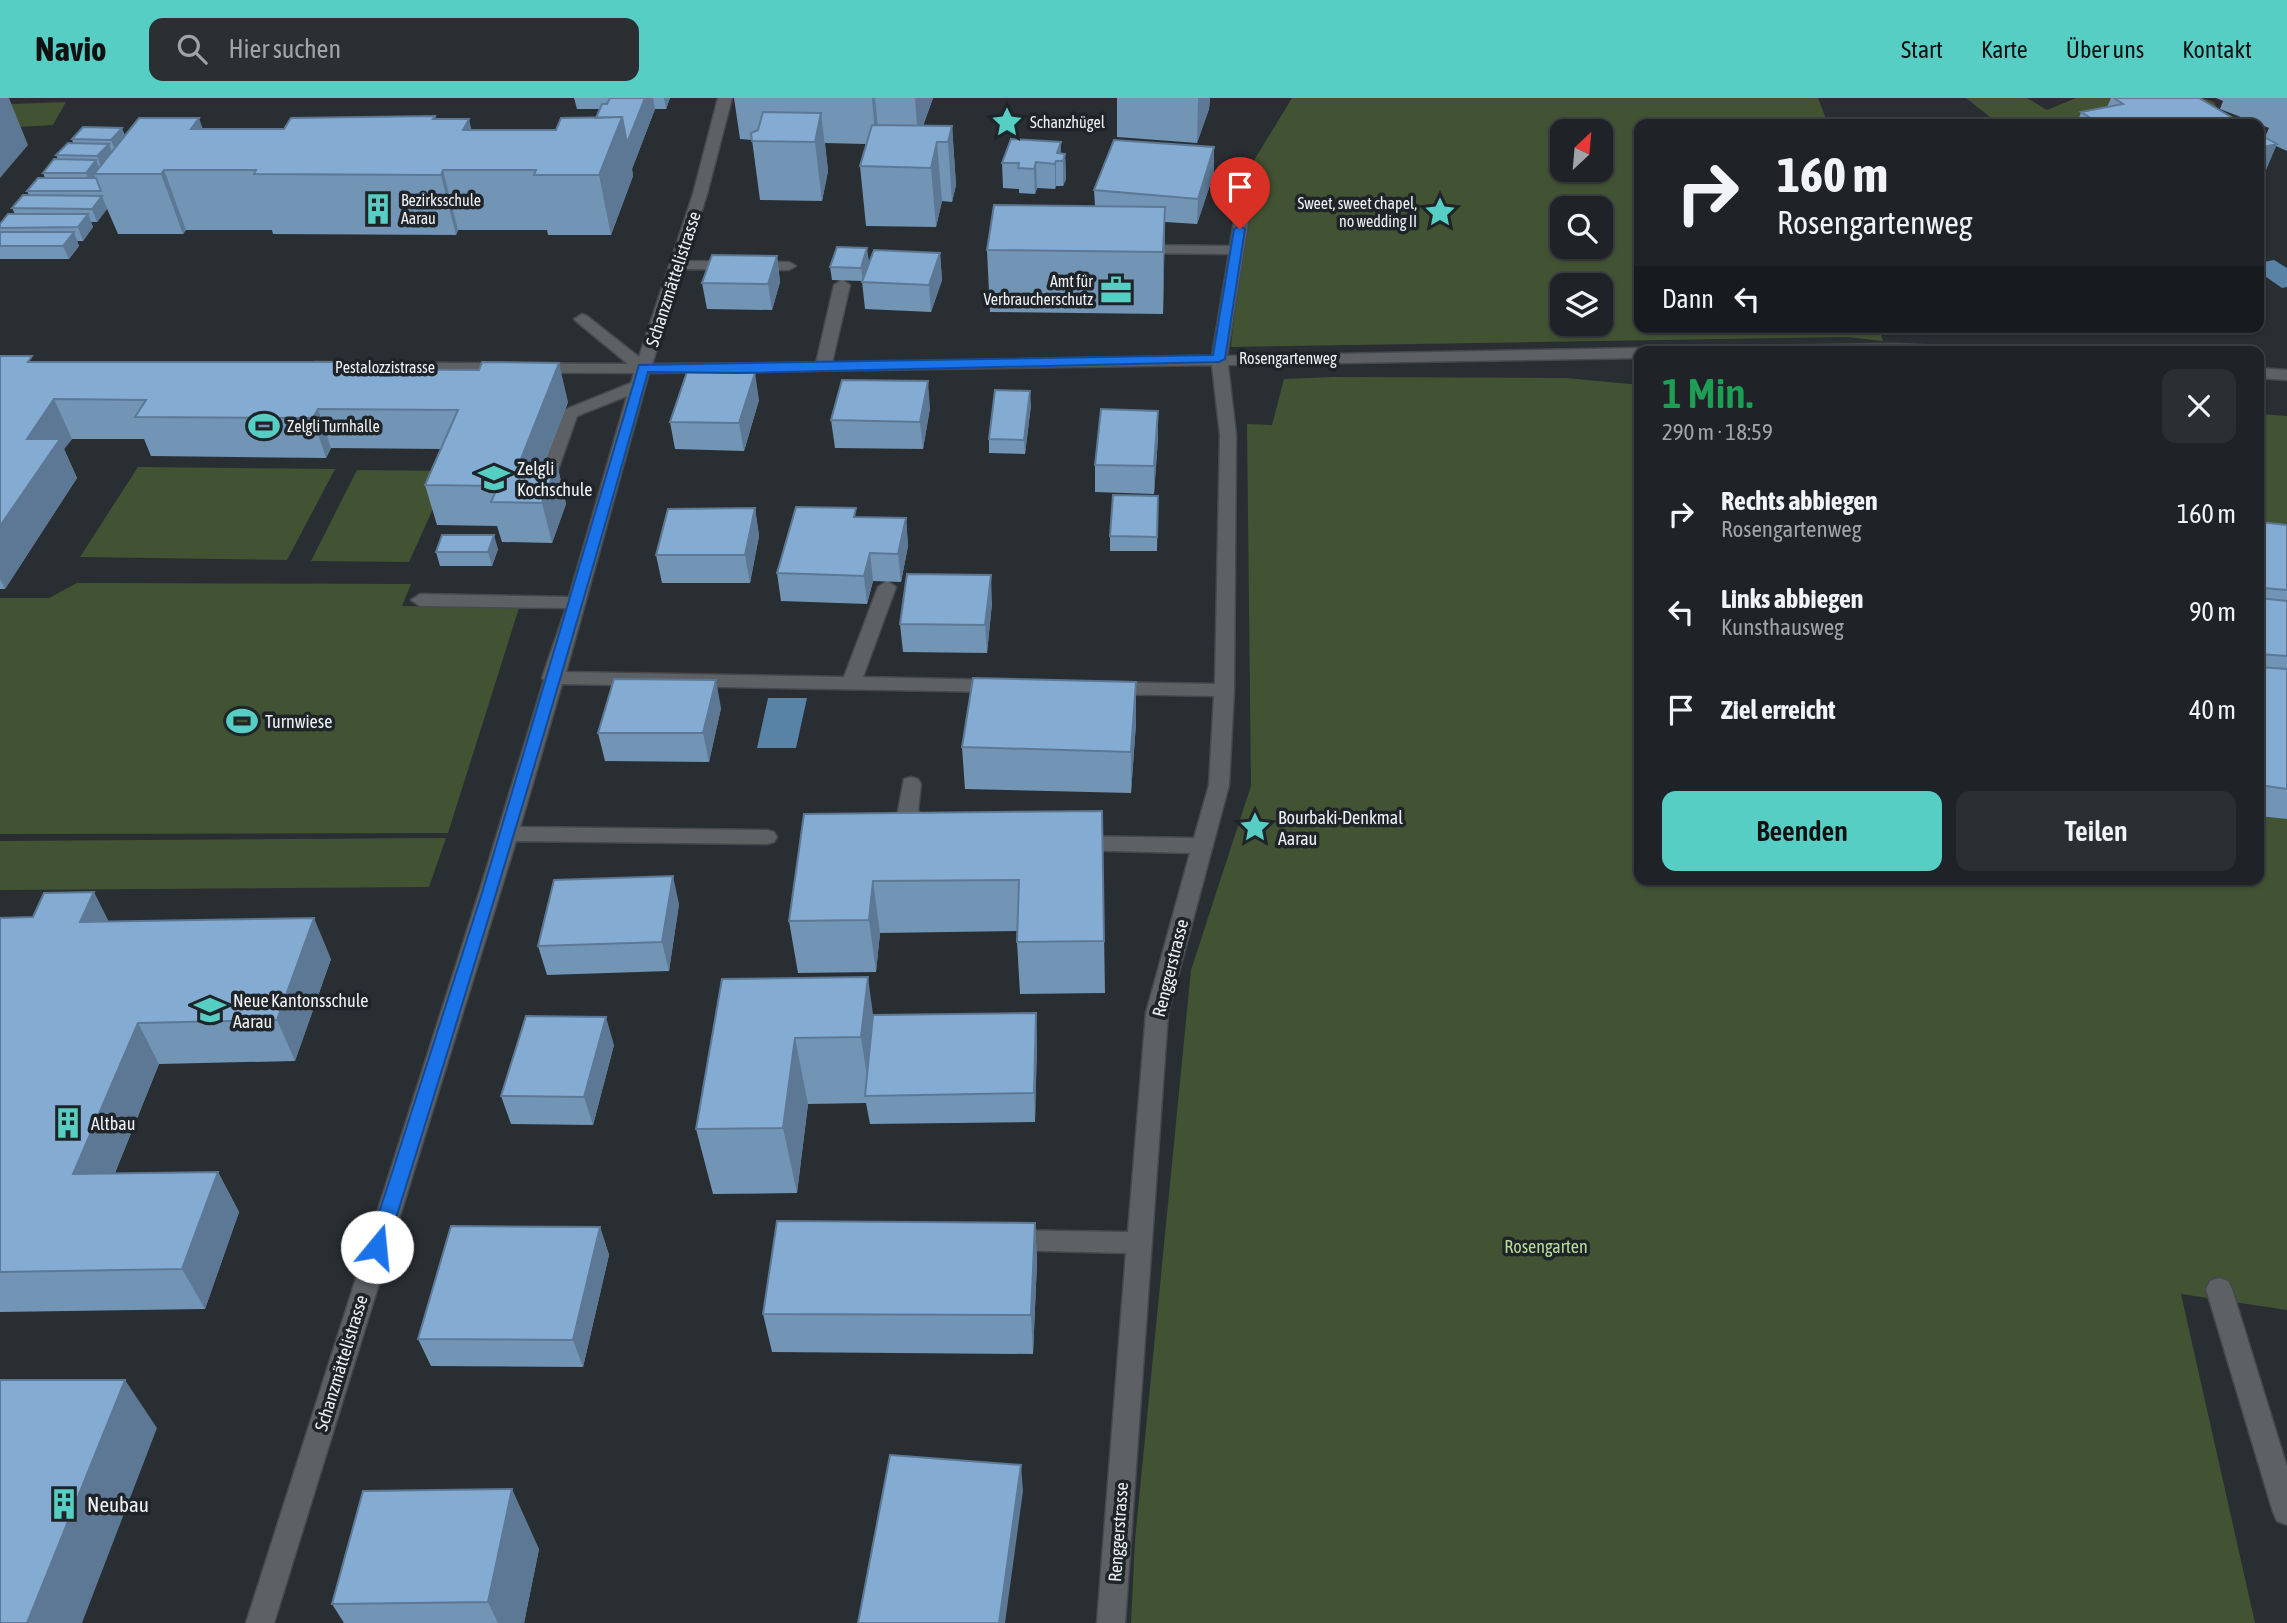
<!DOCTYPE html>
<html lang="de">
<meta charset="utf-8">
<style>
body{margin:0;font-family:"Asap Condensed",sans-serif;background:#2c2f32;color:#f1f3f6;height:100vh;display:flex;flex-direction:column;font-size:26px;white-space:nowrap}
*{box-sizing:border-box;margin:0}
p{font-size:23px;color:#a1a4a7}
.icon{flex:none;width:38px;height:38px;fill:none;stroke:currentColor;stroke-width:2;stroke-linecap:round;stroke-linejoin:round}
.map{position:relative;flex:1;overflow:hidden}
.panel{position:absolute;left:1634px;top:248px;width:630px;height:539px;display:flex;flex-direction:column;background:#1f2226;border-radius:14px;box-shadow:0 2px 5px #0004,0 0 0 2px #3c3f43}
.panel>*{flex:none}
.guide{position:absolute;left:1634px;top:21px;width:630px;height:214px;border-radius:14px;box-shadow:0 2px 5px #0004,0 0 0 2px #3c3f43;background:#1f2226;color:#f1f3f6;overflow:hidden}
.needle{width:46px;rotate:26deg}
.buttons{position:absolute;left:1550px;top:21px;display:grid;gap:14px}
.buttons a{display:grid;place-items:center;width:63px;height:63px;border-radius:14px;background:#1f2226;box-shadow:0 2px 5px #0004,0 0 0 2px #3c3f43;font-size:35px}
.pin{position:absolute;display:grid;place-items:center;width:60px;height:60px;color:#fff;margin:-72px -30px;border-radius:50% 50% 50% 0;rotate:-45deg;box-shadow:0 0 7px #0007}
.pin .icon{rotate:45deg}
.me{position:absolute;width:77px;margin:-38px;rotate:17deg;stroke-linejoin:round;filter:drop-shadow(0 0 5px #0008)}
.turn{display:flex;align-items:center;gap:24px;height:147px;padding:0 28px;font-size:32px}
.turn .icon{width:91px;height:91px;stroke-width:2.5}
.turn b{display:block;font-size:49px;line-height:60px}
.then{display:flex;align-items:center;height:66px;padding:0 28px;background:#0003;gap:14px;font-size:26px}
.round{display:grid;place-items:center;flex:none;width:74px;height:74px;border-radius:14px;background:#2c2f32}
.overview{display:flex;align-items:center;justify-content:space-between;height:119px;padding:0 28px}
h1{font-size:42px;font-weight:600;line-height:52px;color:#1e9e55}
.cta{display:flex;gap:14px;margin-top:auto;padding:14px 28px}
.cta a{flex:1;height:80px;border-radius:14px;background:#56cec4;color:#111;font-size:28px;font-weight:600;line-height:80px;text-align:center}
.cta a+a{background:#2c2f32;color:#f1f3f6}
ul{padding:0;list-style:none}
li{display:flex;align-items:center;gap:21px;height:98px;padding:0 28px}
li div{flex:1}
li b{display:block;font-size:26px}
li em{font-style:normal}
header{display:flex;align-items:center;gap:42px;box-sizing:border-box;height:98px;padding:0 35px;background:#56cec4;color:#111}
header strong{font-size:33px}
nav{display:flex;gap:38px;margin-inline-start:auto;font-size:24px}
.search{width:490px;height:63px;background:#2c2f32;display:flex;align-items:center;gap:18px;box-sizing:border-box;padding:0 24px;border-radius:14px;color:#a1a4a7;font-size:26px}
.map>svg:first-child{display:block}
</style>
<header>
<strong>Navio</strong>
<div class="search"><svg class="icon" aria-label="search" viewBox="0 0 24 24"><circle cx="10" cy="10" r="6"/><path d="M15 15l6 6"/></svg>Hier suchen</div>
<nav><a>Start</a><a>Karte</a><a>Über uns</a><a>Kontakt</a></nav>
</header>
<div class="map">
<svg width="2287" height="1525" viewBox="0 0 2287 1525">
<rect width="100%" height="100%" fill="#292e33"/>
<path fill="#425333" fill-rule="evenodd" d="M1292,0h526l10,26h-188v203h238l5,14 -36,-4 -616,10 19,-180zM1563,33h38v39h-38zM1563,110h38v39h-38zM1563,187h38v39h-38z
M1966,0h61l20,12 29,-12h126l12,4 4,8 32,14h-251z
M66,4l-13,23 -53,3 12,-24z
M1334,279l232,1 74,7v495h619v-466l28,2v894l-106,-16 74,329h-1124l4,-83 56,-570 60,-184 -4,-362 25,1 12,-46z
M138,369l197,2 -48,91 -207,-3z
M357,372l93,1 -41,91 -98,-1z
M77,485l334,1 -9,22 117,2 -71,225 -448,1v-236h49z
M446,740l-17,49 -429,3v-49z"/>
<path fill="#5882a6" d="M2274,162l13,8v19l-5,1 -23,-16v-9z
M768,600h39l-11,50h-39z"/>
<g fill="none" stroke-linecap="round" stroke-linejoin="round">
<defs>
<path id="minor" d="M718,0h14l-25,96 -21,67 103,1 7,4 -7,4 -106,-1 -31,95 164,-1 18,-78 8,-5 8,5 -18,78 380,-7 17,-102 -92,-1 -7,-4 7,-4 93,1 13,-79 7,-4 7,4 -30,189 413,-8 7,4h-7v6l-412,7 8,70 -2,255 -5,95 -61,228 -43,610h-28l29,-370 -119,-3 -9,-3 -3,-7 3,-7 9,-3 121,2 18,-219 44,-160 -116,-3 -7,-2 -3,-5 3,-5 7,-2 120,2 15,-53 5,-89 -107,-2 -7,-2 -3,-4 3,-4 7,-2 108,2 5,-249 -8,-70 -563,8 -83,299 278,5 34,-90 9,-6 9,6 -33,90 135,3 7,2 3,4 -3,4 -7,2 -436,-8 -42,143 247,3 7,2 3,5 -3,5 -7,2 -251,-3 -242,782h-28l233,-730 65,-213 -2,-2 24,-70 -146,-2 -9,-6 9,-6 149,3 58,-201 -50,20 -26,74 -9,5 -9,-5 31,-80 67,-27 3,-10 -320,-1 -8,-5 8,-5 314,2 -51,-42 -3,-3 8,-5 5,2 52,41 54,-163z
M1892,246l77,3 8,5h-279l8,-5z
M2259,270l28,2v10l-28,-2z
M911,679l7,2 3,5 -3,26 8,12 9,3 3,5 -3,5c-19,6 -28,-9 -37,-24l6,-32z
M2219,1180l9,3 4,8 55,178v58l-10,-4 -4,-9 -67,-223 4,-8z"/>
</defs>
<use href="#minor" stroke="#45494e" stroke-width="3"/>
<use href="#minor" fill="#5e6164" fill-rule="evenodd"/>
</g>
<path fill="#7294b5" d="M574,0h96l-4,11h-11l-23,60 1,7 -22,59h-63l-1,-5h-89l-2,5 -183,-1 -1,-4h-86l-3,4h-65l-13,-30 2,5 -10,13h-6l2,5 -10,14h-6l2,5 -10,13h-69v-35l15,-10 -3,-6 17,-13 -2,-4 18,-13 -2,-5 15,-14 -2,-4 17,-12 -1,-4 53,-3 78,-7h81l151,-13 1,3 36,11h84l40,-12 4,-9h-23z
M734,0h199l-10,28h29l4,59 -4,17 -10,-1 -6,26 -70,-1 -6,-60 6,-22 -41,-1 3,28 -6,30 -62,-1 -8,-60 -12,-1z
M1117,0h93l-1,11 -12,34 -80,-6z
M2111,0h88l44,26h-166l4,-12 26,-5z
M2216,0h71v53l-11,-5 -17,40v-52l6,3 4,-9 -49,-19 3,-8z
M1061,44v11l4,1 1,25 -3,7h-7l-1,3 -18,-1 -2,6 -16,-1v-4l-16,-1 -1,-25z
M1214,49v26l-17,51 -32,-2 -2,92 -173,-2 -3,-62 108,-44 -1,-16z
M940,155l2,27 -11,32 -66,-3 -3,-28 -30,-1 -2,-13 39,-6 -4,11z
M777,158l3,26 -8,28 -65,-1 -5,-26z
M0,258l34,6 308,7 226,33 -24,62h13l9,40 -14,39 -50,-1 -5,-16 -60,-1 -12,-40 16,-36 -110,-1 -5,10 -175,-2 -7,-17h-72l-8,10 13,29 -72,111h-5z
M759,302l-15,51 -69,-2 -5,-27z
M1031,307l-6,49 -36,-1v-14z
M930,310l-7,41 -88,-1 -4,-28z
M1158,313v27l-4,56 -59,-2v-27z
M1158,398l-1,55h-47v-15z
M755,410l4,28 -9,47h-88l-6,-28z
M857,419l49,1 2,28 -7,36 -28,-1 -6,23 -86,-3 -4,-28z
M2259,424l28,3v294l-28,-3z
M498,451l-6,17h-52l-4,-14z
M992,505l-5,50 -84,-1 -3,-28z
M721,610l-12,54 -104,-1 -7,-28z
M1136,625l-5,70 -166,-4 -3,-42z
M1102,713l3,182 -85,1 -3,-52v-11l-137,2 -4,39 -78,1 -9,-52 15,-107z
M679,806l-10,67 -122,4 -9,-29z
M0,820l109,3 222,38 -36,102 -136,3 -44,109 103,-1 21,40 -34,97 -205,3z
M722,881l151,36 163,-2 1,28 -2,81 -165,2 -4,-21 -58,1 -11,89 -84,1 -17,-65z
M614,947l-21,80 -82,-1 -10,-28z
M1035,1125l2,39 -4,92 -261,-2 -9,-38z
M600,1129l9,28 -26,112 -152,-1 -13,-27z
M539,1451l-15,74h-180l-12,-19z"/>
<path fill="#5c7894" d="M0,0h9l19,47 -28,33z
M645,0h8l2,11 -23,60 1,7 -22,59 -12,-60 23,-58z
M664,0h6l-4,11z
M872,0h3l4,40 -3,7z
M915,0h18l-15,41z
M1198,0h12l-1,11 -12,34z
M821,15l7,58 -6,30 -7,-59z
M199,20l18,52 -26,-41z
M469,21l12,51 -18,-40z
M952,28l4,59 -4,17 -4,-60z
M122,30l5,12 -11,12 -5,-12z
M937,44l5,59 -6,26 -5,-59z
M1061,44v19l-4,-8z
M109,46l4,12 -11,13 -5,-13z
M2277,46l-18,42v-38z
M1214,49v26l-17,51 1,-25z
M1065,56l1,25 -3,7v-25z
M96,62l5,13 -7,1 2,5 -5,7 -5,-13z
M1056,63v25l-1,3v-25z
M1036,64l1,26 -2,6 -1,-25z
M164,72l22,60 -3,4 -22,-60z
M443,72l15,60 -2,5 -15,-60z
M102,98l5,13 -10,13 -5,-13z
M1165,109l-1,61 -1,46v-62z
M88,116l5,13 -10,14 -5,-14z
M74,134l5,14 -10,13 -6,-13z
M867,150l2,13 -6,20 -2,-13z
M940,155l2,27 -11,32 -2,-27z
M777,158l3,26 -8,28 -4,-26z
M559,265l9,39 -39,102 -10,-40z
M755,275l4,27 -15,51 -5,-28z
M928,283l2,27 -7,41 -3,-27z
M1030,293l1,14 -6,49 -1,-14z
M54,301l18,40 -8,10 13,29 -72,111 -5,-10v-53l27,-87z
M318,311l13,39 -5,10 -13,-40z
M1158,313v27l-4,56v-28z
M557,366l9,40 -14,39 -10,-40z
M755,410l4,28 -9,47 -5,-28z
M906,420l2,28 -7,36 -3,-28z
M494,437l4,14 -6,17 -4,-14z
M870,455l3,28 -6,23 -3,-28z
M991,477l1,28 -5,50 -2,-28z
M716,582l5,28 -12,54 -6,-29z
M1136,584v41l-5,70v-41z
M673,778l6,28 -10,67 -7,-29z
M873,783l7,52 -4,39 -7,-52z
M94,794l21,42 -35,-12z
M314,820l17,41 -36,102 -18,-41z
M868,879l9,67 -7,52 -9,-59z
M1036,915l1,28 -2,81 -1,-29z
M606,919l8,28 -21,80 -9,-28z
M138,925l21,41 -61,150 -25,-40z
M795,940l13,66 -11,89 -14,-65z
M218,1074l21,40 -34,97 -23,-40z
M1035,1125l2,39 -4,92 -2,-39z
M600,1129l9,28 -26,112 -10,-27z
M125,1282l32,48 -75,195h-55z
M1021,1367l2,26 -18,132h-6z
M512,1391l27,60 -15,74h-26l-10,-21z"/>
<path fill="#84acd3" stroke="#5c7894" stroke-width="2" d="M610,0h35l-18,45 -5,-26 -26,1 6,-14h5z
M2114,0h85l44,26h-143l-19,-12 42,-8z
M763,14l58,1 -6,29 -63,-1 -1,-8 7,-3z
M435,18l-2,3h36l-6,11h93l5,-12 61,-1 -23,58h-65l2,-5h-93l-2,5 -187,-1 2,-4h-92l-3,4h-67l45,-56h60l-8,11h93l7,-11z
M872,27l80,1 -4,16h-11l-6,26 -71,-2z
M83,29l39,1 -11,12 -39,-1z
M2259,36l18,10 -18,4z
M1011,41l50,3 -4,11 8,1 -2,7h-7l-1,3 -19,-2 -2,7 -16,-1 1,-5h-17z
M1114,42l100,7 -16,52 -104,-9z
M68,45l41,1 -12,12 -41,-1z
M54,61l42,1 -10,13h-43z
M38,80h58l5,13h-74z
M23,97l79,1 -10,13 -80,-1z
M994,107l171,2 -2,45 -176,-2z
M8,116h80l-10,13 -78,1v-4z
M0,134h74l-11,14h-63z
M837,149l30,1 -6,20 -31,-1z
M874,152l66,3 -11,32 -67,-3z
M712,157l65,1 -9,28 -66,-1z
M0,258h32l-4,6h312l-4,7 143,1 3,-8 77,1 -40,101h38l-15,39 -51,-1 7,-16 -73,-1 33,-75 -140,-1 -5,9 -178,-1 11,-17 -92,-1 -27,40h33l-60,87z
M687,274l68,1 -16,50 -69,-1z
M842,282l86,1 -8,41 -89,-2z
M995,292l35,1 -6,49 -35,-1z
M1101,311l57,2 -4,55 -59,-1z
M1113,397l45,1 -1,41 -47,-1z
M796,409l60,1 -2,9 52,1 -8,36 -28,-1 -6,23 -87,-3z
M755,410l-10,47h-89l12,-46z
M2259,424l28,3v65l-23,-2 -5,-13z
M442,437h52l-6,17h-52z
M907,476l84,1 -6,50 -85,-1z
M2259,500l28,3v55l-28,-2z
M2259,569l28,2v120l-28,-4z
M973,580l163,4 -5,70 -169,-5z
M614,581l102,1 -13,53h-105z
M1102,713l2,130 -87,1 2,-62 -146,1 -4,39 -80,1 15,-107z
M673,778l-11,66 -124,4 16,-66z
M94,794l-14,30 234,-4 -37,102 -139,3 -65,151 145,-2 -36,97 -182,3v-354l33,-1 11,-24z
M868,879l-7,60 -66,1 -12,90 -87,1 26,-150z
M1036,915l-2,80 -169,3 8,-81z
M526,918l80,1 -22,80 -83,-1z
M777,1123l258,2 -4,92 -268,-1z
M451,1128l149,1 -27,113 -155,-1z
M0,1282h125l-98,243h-27z
M890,1357l131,10 -22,158h-141z
M512,1391l-24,113 -156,2 31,-113z"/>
<path fill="#1a73e8" stroke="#114b97" stroke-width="2" d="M1240,128l5,3 -20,130 -6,3 -482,11 -89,-1c-81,293 -170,584 -261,875l-3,5 -7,3 -6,-3 -3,-5 114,-354 157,-528 574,-10 21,-126z"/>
<defs>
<symbol id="sight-bare" viewBox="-9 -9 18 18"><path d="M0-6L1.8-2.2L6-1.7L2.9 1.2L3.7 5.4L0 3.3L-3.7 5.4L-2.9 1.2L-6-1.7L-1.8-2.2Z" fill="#56cec4" stroke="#1f2429" stroke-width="2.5" paint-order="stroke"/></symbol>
<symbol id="building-bare" viewBox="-9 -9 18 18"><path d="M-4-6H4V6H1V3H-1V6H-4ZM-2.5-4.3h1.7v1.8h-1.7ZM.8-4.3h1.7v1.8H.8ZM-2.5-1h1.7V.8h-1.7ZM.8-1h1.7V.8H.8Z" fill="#56cec4" stroke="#1f2429" stroke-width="2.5" paint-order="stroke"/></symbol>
<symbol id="office-bare" viewBox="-9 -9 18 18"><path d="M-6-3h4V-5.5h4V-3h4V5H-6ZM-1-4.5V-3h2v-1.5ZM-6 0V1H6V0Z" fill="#56cec4" stroke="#1f2429" stroke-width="2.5" paint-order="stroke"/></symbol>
<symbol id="stadium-bare" viewBox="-9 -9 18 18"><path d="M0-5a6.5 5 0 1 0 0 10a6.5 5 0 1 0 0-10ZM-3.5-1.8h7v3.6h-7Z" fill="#56cec4" stroke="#1f2429" stroke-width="2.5" paint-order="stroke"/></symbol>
<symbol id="school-bare" viewBox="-9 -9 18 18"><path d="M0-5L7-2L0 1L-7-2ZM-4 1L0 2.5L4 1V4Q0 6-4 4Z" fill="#56cec4" stroke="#1f2429" stroke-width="2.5" paint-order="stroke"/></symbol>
</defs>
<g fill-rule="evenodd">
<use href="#sight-bare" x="985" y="2" width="44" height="44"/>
<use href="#building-bare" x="356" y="89" width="44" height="44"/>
<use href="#sight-bare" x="1418" y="92" width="44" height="44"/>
<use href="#office-bare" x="1094" y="170" width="44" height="44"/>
<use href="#stadium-bare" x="242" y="306" width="44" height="44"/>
<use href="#school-bare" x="472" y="358" width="44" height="44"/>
<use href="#stadium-bare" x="220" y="601" width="44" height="44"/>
<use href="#sight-bare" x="1233" y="707" width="44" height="44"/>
<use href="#school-bare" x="188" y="890" width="44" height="44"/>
<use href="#building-bare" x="46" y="1003" width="44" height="44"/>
<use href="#building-bare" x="42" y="1384" width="44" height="44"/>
</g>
<g text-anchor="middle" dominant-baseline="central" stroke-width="7" stroke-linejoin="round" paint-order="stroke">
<g font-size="16" fill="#eef1f4" stroke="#1f2429" text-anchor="start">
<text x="1030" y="24">Schanzhügel</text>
<text x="401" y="102">Bezirksschule<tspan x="401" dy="18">Aarau</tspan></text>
<text x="1417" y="105" text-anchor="end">Sweet, sweet chapel,<tspan x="1417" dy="18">no wedding II</tspan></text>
<text x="1093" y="183" text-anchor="end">Amt für<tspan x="1093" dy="18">Verbraucherschutz</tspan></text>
<text x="287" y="328">Zelgli Turnhalle</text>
</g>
<g font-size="16" fill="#eef1f4" stroke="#1f2429">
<text x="1288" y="260">Rosengartenweg</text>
<text x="385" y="269">Pestalozzistrasse</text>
</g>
<g font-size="18" fill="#eef1f4" stroke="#1f2429">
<text transform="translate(673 181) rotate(-72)">Schanzmättelistrasse</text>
<text transform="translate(1170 870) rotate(-76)">Renggerstrasse</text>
<text transform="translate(341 1265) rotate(-73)">Schanzmättelistrasse</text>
<text transform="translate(1118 1434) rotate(-86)">Renggerstrasse</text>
</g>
<g font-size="18" fill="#eef1f4" stroke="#1f2429" text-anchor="start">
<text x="517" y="370">Zelgli<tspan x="517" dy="21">Kochschule</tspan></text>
<text x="265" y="623">Turnwiese</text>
<text x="1278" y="719">Bourbaki-Denkmal<tspan x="1278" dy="21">Aarau</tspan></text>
<text x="233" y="902">Neue Kantonsschule<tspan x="233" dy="21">Aarau</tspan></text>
<text x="91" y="1025">Altbau</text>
</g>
<g font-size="18" fill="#b6dc96" stroke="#1f2429">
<text x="1546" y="1148">Rosengarten</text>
</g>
<g font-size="21" fill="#eef1f4" stroke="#1f2429" text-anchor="start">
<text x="87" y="1406">Neubau</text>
</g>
</g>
</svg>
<div class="buttons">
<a><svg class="needle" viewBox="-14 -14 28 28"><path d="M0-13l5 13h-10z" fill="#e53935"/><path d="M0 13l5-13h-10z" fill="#a1a4a7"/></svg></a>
<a><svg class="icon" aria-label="search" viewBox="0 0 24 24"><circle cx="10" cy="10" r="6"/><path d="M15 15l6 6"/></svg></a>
<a><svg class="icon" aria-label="layers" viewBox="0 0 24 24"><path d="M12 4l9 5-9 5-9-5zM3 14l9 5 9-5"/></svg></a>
</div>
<div class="pin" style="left:1240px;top:131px;background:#d93025"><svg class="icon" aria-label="arrive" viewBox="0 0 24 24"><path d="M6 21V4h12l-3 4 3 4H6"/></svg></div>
<svg class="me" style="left:377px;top:1149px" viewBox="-20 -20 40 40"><circle r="19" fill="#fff"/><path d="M0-13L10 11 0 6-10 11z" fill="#1a73e8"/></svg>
<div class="guide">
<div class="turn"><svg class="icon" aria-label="right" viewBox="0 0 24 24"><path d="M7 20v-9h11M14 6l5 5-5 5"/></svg><div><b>160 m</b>Rosengartenweg</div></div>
<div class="then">Dann<svg class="icon" aria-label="left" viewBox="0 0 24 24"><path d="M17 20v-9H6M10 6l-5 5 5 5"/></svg></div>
</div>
<section class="panel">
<div class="overview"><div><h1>1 Min.</h1><p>290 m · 18:59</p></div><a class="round"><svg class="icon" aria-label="close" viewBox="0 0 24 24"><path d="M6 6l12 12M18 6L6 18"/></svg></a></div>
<ul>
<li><svg class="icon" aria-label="right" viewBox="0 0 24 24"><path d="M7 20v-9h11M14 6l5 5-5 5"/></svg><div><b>Rechts abbiegen</b><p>Rosengartenweg</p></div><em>160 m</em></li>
<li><svg class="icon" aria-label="left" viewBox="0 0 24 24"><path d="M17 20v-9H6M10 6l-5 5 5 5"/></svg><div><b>Links abbiegen</b><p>Kunsthausweg</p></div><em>90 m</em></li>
<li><svg class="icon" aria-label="arrive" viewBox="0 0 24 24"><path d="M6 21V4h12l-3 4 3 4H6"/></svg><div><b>Ziel erreicht</b></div><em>40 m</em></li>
</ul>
<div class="cta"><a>Beenden</a><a>Teilen</a></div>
</section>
</div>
